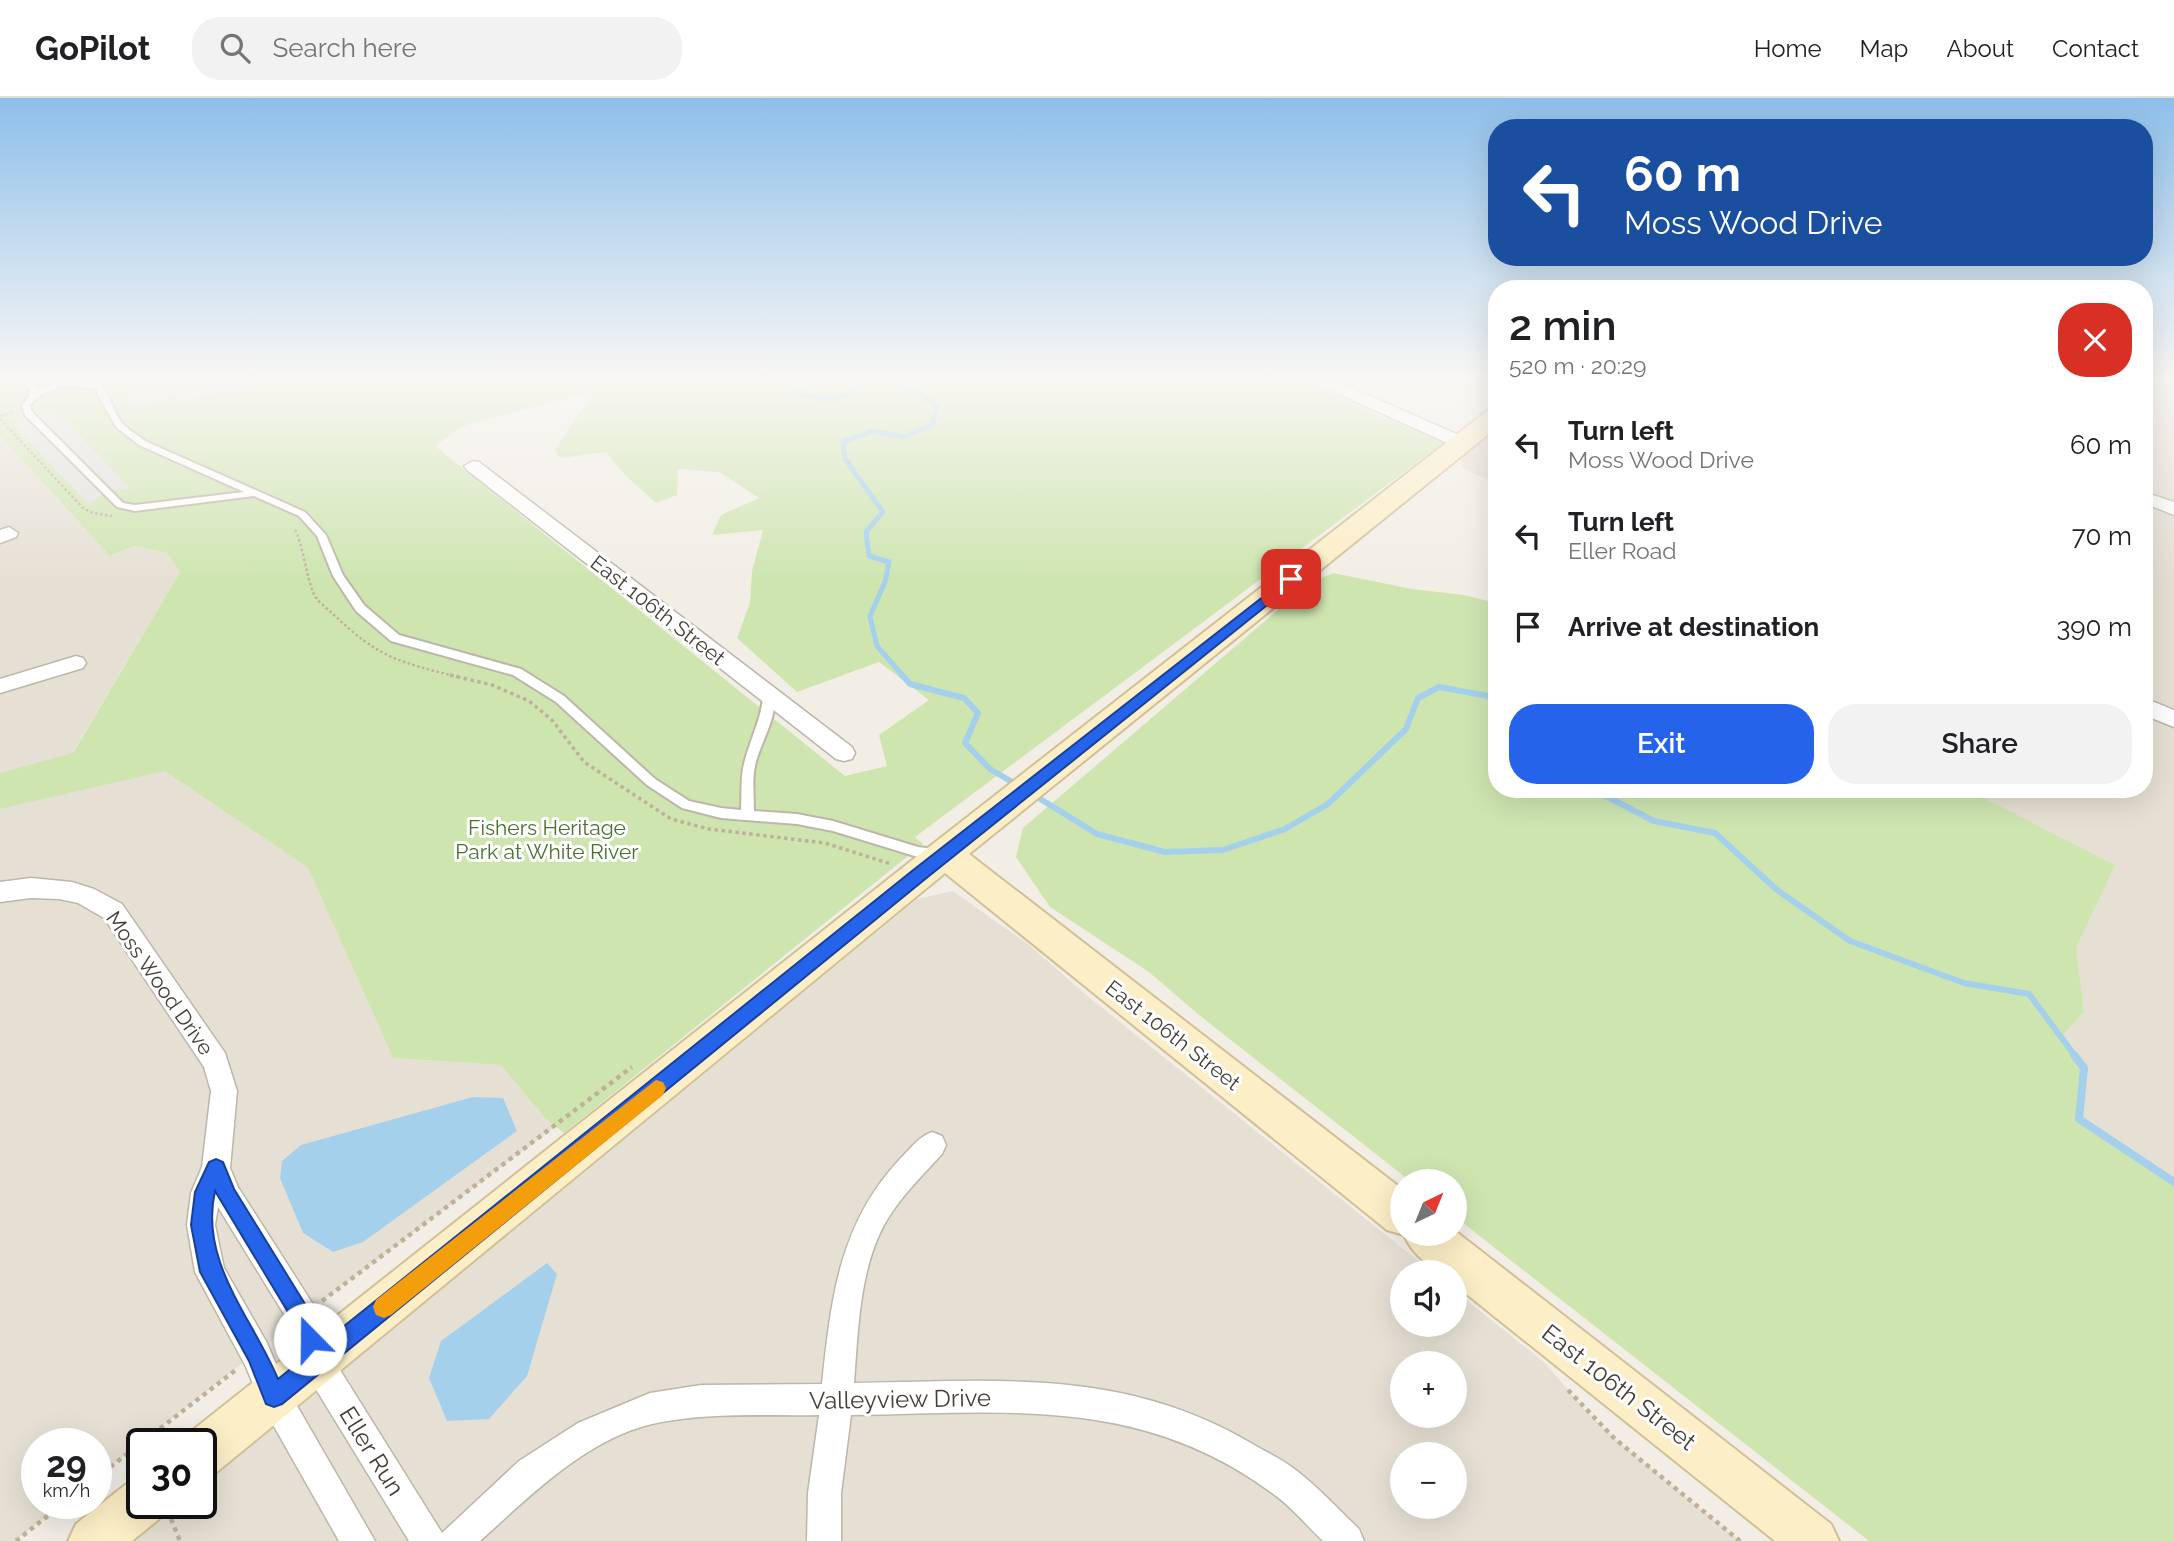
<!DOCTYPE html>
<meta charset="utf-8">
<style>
body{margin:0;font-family:Raleway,sans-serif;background:#f2f2f2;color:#202124;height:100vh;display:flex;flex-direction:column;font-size:26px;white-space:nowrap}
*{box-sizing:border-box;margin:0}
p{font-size:23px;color:#757577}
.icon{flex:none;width:38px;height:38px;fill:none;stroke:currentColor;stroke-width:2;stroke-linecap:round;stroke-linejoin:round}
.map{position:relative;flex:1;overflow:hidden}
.details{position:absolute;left:1488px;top:182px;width:665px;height:518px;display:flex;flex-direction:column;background:#fff;border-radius:28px;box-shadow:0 7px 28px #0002}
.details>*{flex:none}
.banner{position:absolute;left:1488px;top:21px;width:665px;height:147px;border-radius:28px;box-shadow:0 7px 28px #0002;background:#1a4fa0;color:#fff;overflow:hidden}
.needle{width:46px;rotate:43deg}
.buttons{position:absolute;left:1390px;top:1071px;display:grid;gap:14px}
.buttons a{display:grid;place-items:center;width:77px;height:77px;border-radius:50%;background:#fff;box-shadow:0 7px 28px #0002;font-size:35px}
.speed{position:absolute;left:21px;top:1330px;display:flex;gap:14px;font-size:35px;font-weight:700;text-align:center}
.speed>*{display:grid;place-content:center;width:91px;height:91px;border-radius:50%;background:#fff;box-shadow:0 7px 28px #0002;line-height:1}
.speed small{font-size:18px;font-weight:400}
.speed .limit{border:4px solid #111;border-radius:10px;background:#fff;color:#111}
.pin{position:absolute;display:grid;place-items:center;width:60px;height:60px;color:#fff;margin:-30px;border-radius:14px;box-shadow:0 4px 10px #0006}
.me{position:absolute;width:77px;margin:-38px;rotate:338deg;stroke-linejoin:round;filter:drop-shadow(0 0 5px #0008)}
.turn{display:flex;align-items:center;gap:24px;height:147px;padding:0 21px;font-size:32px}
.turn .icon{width:91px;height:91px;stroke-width:2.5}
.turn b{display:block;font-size:49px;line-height:60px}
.round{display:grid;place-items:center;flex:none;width:74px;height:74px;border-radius:28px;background:#f2f2f2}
.overview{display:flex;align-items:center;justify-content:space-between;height:119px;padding:0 21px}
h1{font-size:42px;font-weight:600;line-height:52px}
.button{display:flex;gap:14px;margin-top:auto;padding:14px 21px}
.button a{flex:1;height:80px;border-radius:28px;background:#2563eb;color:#fff;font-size:28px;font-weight:600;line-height:80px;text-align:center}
.button a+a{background:#f2f2f2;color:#202124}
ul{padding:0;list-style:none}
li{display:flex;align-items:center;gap:21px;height:91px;padding:0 21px}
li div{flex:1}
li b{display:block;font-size:26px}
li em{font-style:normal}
header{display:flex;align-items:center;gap:42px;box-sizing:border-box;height:98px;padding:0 35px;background:#fff;border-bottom:2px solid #e0e0e0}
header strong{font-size:33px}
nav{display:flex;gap:38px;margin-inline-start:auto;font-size:24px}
.search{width:490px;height:63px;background:#f2f2f2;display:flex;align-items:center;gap:18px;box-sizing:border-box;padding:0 24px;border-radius:28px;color:#757577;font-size:26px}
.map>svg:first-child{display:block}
</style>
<header>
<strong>GoPilot</strong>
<div class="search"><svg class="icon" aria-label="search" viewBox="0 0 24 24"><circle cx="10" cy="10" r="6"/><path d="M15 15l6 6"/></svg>Search here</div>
<nav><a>Home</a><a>Map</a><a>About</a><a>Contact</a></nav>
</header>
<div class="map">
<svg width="2174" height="1443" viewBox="0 0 2174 1443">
<rect width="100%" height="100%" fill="#f2eee6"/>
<path fill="#e6e0d4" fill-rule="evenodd" d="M2144,280h30v804l-95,-63 5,-51 -23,-31 23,-25 -8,-64 38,-83 -147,-76h177z
M1496,334v52l-33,-16 -3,-11z
M0,338l110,120 24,-10 33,7 13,19 -107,180 91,18 144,98 85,190 108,7 43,52 12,9 -226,169 -234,183v-34h-59v59h27l-49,38h-15z
M953,793l76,54 61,53 342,274h-30v53h52v-35l92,74 38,45 31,30 125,102h-1605l46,-38h20v-16l716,-588zM1402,1265h52v53h-52zM1402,1356h52v53h-52z"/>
<path fill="#cee5b0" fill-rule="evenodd" d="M0,280h1295l148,65 -528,394 8,7 -359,289 -20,-16 -43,-52 -108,-7 -85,-190 -143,-97 -165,38v-36l73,-20 107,-181 -13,-19 -33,-7 -24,10 -110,-120zM591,297l-36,55 5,8 46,-6 18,22 32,29 21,-8 1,-26 41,3 40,26 -38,17 -9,20 51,-5 -11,41 -2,32 -13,35 60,54 82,-30 50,38 -50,35 8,31 -42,10 -410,-330 28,-20 103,-28z
M1333,475l79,16 52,6 32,8v186h471l148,76 -39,83 8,64 -23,25 23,31 -5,51 95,63v359h-305l-415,-325v-35h-44l-211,-166 -50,-43 -99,-65 -34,-50 7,-29 284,-243z"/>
<path fill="#e3e1de" d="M183,280h102v2l-106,21 -2,-7 -44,13 -7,-14 35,-11 6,7 9,-4v-5z
M32,313h24l74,77 -24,3 -17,14 -74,-79z"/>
<path fill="#a5d0ec" d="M473,999l30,1 14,33 -154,111 -30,10 -30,-19 -23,-55 2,-17 19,-16z
M547,1165l10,11 -30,102 -38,43 -42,2 -18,-43 12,-37z"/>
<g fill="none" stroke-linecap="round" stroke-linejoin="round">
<path stroke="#a5d0ec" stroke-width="5" d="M800,280l-1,16c16,3 33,8 49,0 6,-2 12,-9 18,-11 26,-6 52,7 71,23l-4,18 -29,13 -31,-6 -30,11 2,17 38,53 -17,20 3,24 20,6 -4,20 -15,34 7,30 27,31"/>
<path stroke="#a5d0ec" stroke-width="6" d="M902,577l8,9 54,14 14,15 -13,30 25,26 29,17
M1592,691l62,32 61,12 62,57 73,51 114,42 65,11 47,63
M1034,697l63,39 68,18 58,-2 62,-21 43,-25 78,-75 12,-31 21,-11 49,9 8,8"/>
<path stroke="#a5d0ec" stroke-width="8" d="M2074,957l10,13 -5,51 95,63"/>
<defs>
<path id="lane" d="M22,280h8l8,11 28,-8 25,1 -3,-4h9c12,12 14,31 25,45 6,7 16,12 23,18l160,71 21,23 17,40 21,30 35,30 122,34 43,27 91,83 34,22 32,7 20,2c1,-17 -1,-34 4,-50 6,-23 17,-42 18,-65l6,-4 4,1c7,23 -14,52 -18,74 -3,15 -1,30 -1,45l43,3 36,7 85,26 24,3 2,4 -2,4 -4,1 -20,-2 -85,-26 -36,-7 -76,-6 -39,-10 -35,-23 -91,-83 -43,-27 -122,-34 -35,-30 -23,-35 -16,-40 -18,-20 -45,-20 -119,15 -18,-4 -92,-92 -3,-10 7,-9 1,-6zM66,288l31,3 2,8 17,30 23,18 105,47 -109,13 -12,-2 -91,-91 -2,-7c9,-11 22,-16 36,-19z"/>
<path id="street" d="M1308,280h21l139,61 3,4 -3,4h-12l-146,-66z
M473,363l6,1 373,285 3,6 -3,6 -8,2 -8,-2 -369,-289 -3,-4z
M2144,394l30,10v13l-30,-12z
M9,429l9,6 -2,4 -16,6v-13z
M76,558l7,2 3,5 -3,5 -83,25v-14z
M2144,600l30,12v17l-30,-12z
M31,780l41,4 22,7 28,15 103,149 12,38 -7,77 8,19 76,119 16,48 112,179 77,-72 59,-38 72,-30 51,-8 121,-1c9,-85 17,-160 78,-225 10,-10 18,-22 32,-27l10,4 4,9 -4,9c-21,23 -43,44 -58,71 -25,47 -26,107 -30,158 145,-2 272,-16 402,63 14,8 29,15 41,25 22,17 42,39 62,58l5,12h-41c-17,-16 -32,-35 -51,-48 -132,-98 -267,-80 -421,-78l-10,78v48h-34l1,-48 11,-78c-55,1 -112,-3 -167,9 -67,16 -122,72 -172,117h-71l-103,-168 -16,-49 -72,-117 -3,18 9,43 43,75 18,42 90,156h-36l-76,-134 -18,-42 -50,-93 -8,-47 4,-32 11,-26 9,-76 -7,-24 -100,-149 -26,-15 -19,-4 -28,-1 -31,4v-20z"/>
<path id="secondary" d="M1496,311v19l-527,426 433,335v45h52v-4l377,294 8,17h-64l-321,-257v-12c-22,0 -41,-17 -50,-37l-17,-5 -442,-357 -727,598 -17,6v-33h-19l2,-7 722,-572 581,-454z
M142,1380v25h24l-7,16 -27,22h-64l8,-17 49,-39z"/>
</defs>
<use href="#lane" stroke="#bdb6a9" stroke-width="4"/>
<use href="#street" stroke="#bdb6a9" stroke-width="3"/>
<use href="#secondary" stroke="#d0c098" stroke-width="4"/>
<path stroke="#beb19b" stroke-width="2.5" stroke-dasharray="2.5 2.5" stroke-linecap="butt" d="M0,288l7,-8
M0,318l13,-4
M0,321l83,89 10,5 19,3
M295,432c6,8 12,48 18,62 3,9 14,16 21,23 45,43 65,47 124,62"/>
<path stroke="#beb19b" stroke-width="3.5" stroke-dasharray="3.5 3.5" stroke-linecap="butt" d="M450,577l42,10 37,16 23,19 32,42 87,57 38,10 116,14 66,21"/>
<path stroke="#beb19b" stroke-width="4.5" stroke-dasharray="4.5 4.5" stroke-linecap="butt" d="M322,1203l310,-234
M1568,1292l47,49 125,102
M138,1347l4,7
M96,1380l141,-109
M171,1421l9,22
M16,1443l48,-38"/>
<use href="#lane" fill="#fff" fill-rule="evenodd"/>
<use href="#street" fill="#fff" fill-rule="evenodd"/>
<use href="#secondary" fill="#fceec6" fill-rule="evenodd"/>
</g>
<linearGradient id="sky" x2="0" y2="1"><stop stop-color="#8dbfea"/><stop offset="0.58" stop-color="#f9f7f4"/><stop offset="1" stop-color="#f9f7f4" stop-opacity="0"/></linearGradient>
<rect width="2174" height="482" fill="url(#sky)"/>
<path fill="#2563eb" stroke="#184099" stroke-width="2" d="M1291,477l7,4 -2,3 -372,298 -642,524 -8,3 -8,-3 -17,-43 -49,-89 -9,-47 4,-33 14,-30 7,-3 7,3 11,27 79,128 7,22 -3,8 -7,3 -8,-3 -8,-25 -79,-131c-16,71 37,126 63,188l634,-508z"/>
<path fill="#f59e0b" d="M656,982l7,2 3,6 -3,7 -272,220 -7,3 -8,-3 -3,-8 3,-7z"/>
<g text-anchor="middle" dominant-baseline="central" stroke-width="6" stroke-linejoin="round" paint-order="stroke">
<g font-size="21" fill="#443e36" stroke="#fff">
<text transform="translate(658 512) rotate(38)">East 106th Street</text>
<text transform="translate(160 885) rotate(55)">Moss Wood Drive</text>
<text transform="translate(1173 937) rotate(38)">East 106th Street</text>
</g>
<g font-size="21" fill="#48732c" stroke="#fff">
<text x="547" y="729">Fishers Heritage<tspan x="547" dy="24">Park at White River</tspan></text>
</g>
<g font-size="24" fill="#443e36" stroke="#fff">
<text transform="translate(1619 1289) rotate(38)">East 106th Street</text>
<text transform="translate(900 1301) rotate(-1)">Valleyview Drive</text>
<text transform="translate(372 1353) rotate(58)">Eller Run</text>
</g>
</g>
</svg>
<div class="buttons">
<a><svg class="needle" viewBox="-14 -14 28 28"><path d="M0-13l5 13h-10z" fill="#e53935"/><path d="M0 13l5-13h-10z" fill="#757577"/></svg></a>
<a><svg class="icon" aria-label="sound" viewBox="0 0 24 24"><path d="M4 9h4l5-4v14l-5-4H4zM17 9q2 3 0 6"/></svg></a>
<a>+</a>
<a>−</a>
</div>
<div class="speed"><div>29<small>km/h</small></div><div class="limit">30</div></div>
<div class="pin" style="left:1291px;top:481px;background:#d93025"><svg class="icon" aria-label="arrive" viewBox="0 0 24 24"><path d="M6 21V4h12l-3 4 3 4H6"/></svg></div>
<svg class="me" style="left:310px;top:1241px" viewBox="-20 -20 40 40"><circle r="19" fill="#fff"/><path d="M0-13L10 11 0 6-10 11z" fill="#2563eb"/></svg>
<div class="banner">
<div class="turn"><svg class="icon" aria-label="left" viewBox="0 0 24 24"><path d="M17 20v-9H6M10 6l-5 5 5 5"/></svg><div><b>60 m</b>Moss Wood Drive</div></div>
</div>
<section class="details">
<div class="overview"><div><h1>2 min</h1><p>520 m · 20:29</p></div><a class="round" style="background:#d93025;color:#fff"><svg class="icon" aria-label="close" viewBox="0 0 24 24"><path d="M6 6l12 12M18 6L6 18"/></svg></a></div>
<ul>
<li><svg class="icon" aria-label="left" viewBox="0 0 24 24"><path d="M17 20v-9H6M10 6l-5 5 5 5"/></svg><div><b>Turn left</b><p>Moss Wood Drive</p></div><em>60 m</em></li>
<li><svg class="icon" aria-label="left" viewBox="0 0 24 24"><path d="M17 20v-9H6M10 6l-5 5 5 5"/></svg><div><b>Turn left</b><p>Eller Road</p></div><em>70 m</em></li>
<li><svg class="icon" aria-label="arrive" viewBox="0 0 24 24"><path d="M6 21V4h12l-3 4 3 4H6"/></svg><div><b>Arrive at destination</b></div><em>390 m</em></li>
</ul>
<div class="button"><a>Exit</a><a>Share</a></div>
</section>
</div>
